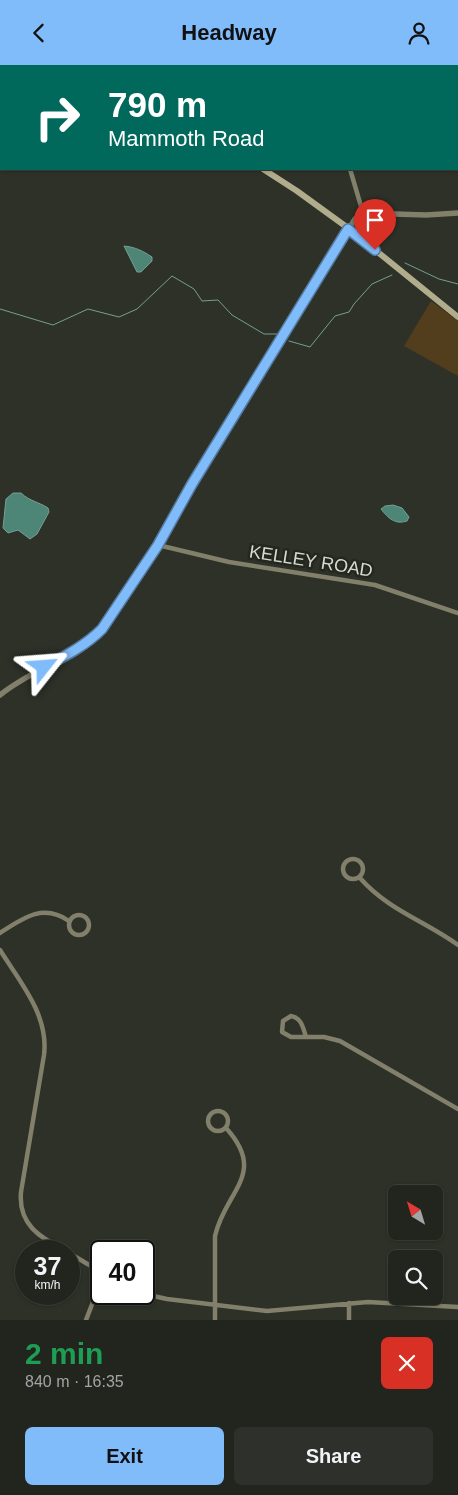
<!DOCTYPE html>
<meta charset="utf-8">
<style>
body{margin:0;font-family:Helvetica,sans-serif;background:#2e312b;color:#f1f3f6;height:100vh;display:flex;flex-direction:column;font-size:19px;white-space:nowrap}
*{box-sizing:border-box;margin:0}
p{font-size:16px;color:#a2a5a4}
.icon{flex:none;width:28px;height:28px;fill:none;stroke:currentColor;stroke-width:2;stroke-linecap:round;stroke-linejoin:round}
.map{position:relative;height:1255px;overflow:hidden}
.details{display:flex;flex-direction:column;background:#22251e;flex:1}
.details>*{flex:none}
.hud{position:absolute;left:0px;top:0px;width:459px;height:105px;box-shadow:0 1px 4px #0004,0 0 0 1px #3f423c;background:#00695c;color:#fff;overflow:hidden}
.needle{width:32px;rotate:322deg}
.tools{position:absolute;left:388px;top:1120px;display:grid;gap:10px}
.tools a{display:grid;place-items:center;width:55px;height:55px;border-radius:8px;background:#22251e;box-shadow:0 1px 4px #0004,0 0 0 1px #3f423c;font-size:25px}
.speed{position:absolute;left:15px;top:1175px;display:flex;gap:10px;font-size:25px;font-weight:700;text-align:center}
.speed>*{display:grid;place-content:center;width:65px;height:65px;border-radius:50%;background:#22251e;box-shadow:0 1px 4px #0004,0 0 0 1px #3f423c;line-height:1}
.speed small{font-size:12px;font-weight:400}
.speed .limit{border:2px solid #111;border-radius:8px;background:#fff;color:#111}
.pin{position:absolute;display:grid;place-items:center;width:42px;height:42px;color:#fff;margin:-51px -21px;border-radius:50% 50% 50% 0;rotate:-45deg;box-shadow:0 0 5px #0007}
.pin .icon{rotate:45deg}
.me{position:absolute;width:55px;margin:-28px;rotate:62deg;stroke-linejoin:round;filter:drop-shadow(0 0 4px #0008)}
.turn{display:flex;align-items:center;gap:18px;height:105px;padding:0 25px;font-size:22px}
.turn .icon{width:65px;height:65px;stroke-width:2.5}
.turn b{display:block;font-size:35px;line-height:42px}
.round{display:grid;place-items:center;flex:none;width:52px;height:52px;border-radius:8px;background:#2e312b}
.head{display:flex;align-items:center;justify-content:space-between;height:85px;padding:0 25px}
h1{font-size:30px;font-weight:800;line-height:38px;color:#1e9e55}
.primary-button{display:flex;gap:10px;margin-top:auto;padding:10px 25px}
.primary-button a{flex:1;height:58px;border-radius:8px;background:#81bcfa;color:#111;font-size:20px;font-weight:800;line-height:58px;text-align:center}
.primary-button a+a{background:#2e312b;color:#f1f3f6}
header{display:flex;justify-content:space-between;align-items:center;height:65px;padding:0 25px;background:#81bcfa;color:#111;font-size:22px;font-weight:800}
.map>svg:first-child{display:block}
</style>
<header><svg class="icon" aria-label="back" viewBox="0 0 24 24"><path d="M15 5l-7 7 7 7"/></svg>Headway<svg class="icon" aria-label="person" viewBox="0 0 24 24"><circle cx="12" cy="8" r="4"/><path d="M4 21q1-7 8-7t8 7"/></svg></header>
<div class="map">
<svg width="458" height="1255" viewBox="0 0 458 1255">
<rect width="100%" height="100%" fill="#2d3128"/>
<path fill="#523d1d" d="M431,236l27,20v55l-54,-30z"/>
<path fill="#4d8677" stroke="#769f93" d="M124,181c11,1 19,5 28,11v4l-11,11h-4z
M13,428h8c10,9 16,8 27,15l1,4 -12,22 -7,5 -12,-9 -10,3 -5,-5 3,-29z
M393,440l9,3 7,9 -2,4c-12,4 -19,-3 -26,-12l4,-3z"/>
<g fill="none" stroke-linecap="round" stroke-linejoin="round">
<path stroke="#769f93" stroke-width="1" d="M405,198l34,16 19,5
M0,244l53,16 35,-16 31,8 18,-8 35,-33 22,13 8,12 16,-1 14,15 32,19h13
M289,276l21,6 25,-31 14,-4 5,-8 18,-20 20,-9"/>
<path stroke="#827f6b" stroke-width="4.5" d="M365,1l1,-1
M350,104l13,44
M158,480l71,17 146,23 83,28
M343 804a10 10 0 1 1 20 0a10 10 0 1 1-20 0Z
M360,813c28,32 65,43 98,67
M69 860a10 10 0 1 1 20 0a10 10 0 1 1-20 0Z
M0,868c23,-15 43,-30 69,-12
M0,885c20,32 49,65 44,105l-23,137c-3,33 19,45 44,59
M306,972c-3,-9 -4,-19 -15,-21l-8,5 -1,11 9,5h33l16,4 118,68
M208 1056a10 10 0 1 1 20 0a10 10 0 1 1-20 0Z
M69,1188l32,19
M144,1229l23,5 100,12 101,-9 90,5
M86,1255l15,-39
M215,1255v-84c10,-45 53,-62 11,-108
M349,1255v-17"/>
<path stroke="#827f6b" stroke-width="5.5" d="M0,630c32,-26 74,-37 102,-66l56,-84 34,-61 163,-265 8,-6 63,2 32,-2"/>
<path stroke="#b1ac8c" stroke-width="6" d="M117,0l1,1
M263,104l34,22 51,37 110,89"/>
</g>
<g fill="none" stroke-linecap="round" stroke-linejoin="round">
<defs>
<path id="route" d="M44,602c21,-11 41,-21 58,-38l56,-84 34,-61 156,-255 27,21"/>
</defs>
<use href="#route" stroke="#547aa2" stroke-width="12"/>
<use href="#route" stroke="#81bcfa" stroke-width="9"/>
</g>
<g text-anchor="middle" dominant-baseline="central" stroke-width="5" stroke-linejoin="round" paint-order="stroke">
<g font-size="18" fill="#d7dad4" stroke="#24271e">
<text transform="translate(311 496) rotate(9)">KELLEY ROAD</text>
</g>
</g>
</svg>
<div class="tools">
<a><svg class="needle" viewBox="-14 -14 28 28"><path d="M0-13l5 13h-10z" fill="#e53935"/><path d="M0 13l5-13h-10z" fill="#a2a5a4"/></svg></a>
<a><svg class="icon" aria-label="search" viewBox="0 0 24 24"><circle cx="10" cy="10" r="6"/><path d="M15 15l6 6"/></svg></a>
</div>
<div class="speed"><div>37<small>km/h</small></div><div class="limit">40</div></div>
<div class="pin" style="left:375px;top:185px;background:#d93025"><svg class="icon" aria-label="arrive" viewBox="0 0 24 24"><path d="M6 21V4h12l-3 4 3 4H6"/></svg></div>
<svg class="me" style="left:44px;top:602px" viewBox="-20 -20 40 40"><path d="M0-17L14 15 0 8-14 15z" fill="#81bcfa" stroke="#fff" stroke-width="4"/></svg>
<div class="hud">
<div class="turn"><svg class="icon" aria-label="right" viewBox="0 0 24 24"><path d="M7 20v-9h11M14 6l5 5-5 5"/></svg><div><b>790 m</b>Mammoth Road</div></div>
</div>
</div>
<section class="details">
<div class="head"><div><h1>2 min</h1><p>840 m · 16:35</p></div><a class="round" style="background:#d93025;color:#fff"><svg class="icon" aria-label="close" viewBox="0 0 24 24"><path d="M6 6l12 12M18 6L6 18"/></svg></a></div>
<div class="primary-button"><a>Exit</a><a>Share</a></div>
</section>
